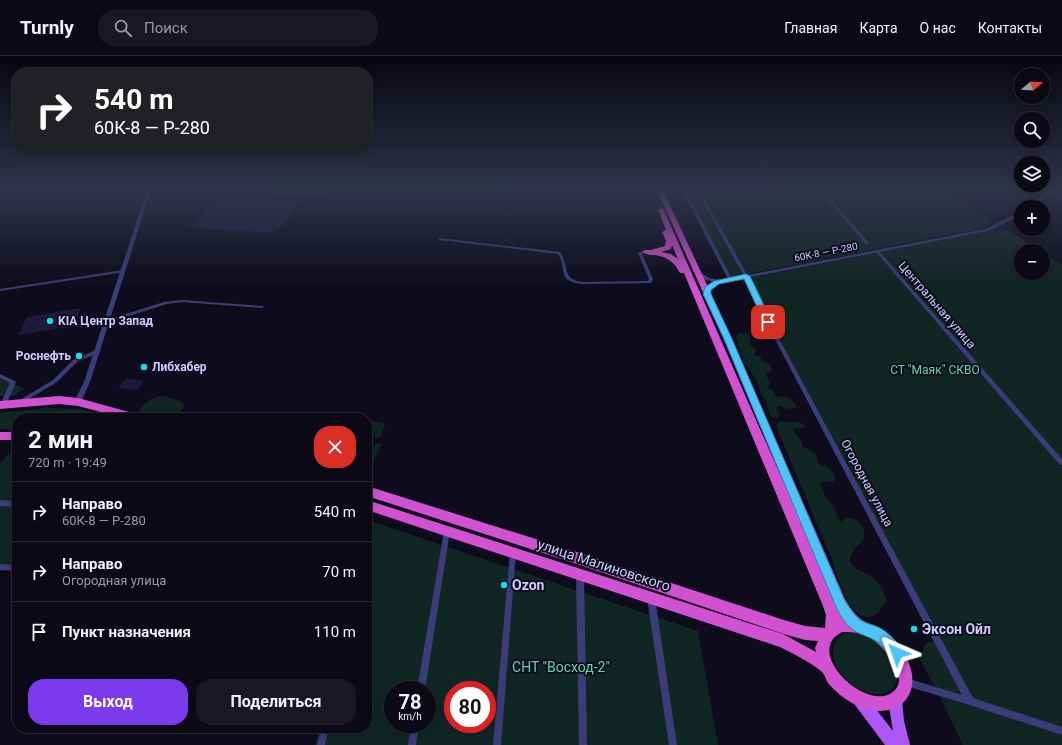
<!DOCTYPE html>
<html lang="ru">
<meta charset="utf-8">
<style>
body{margin:0;font-family:Roboto,sans-serif;background:#181722;color:#f1f3f6;height:100vh;display:flex;flex-direction:column;font-size:15px;white-space:nowrap}
*{box-sizing:border-box;margin:0}
p{font-size:13px;color:#999aa0}
.icon{flex:none;width:22px;height:22px;fill:none;stroke:currentColor;stroke-width:2;stroke-linecap:round;stroke-linejoin:round}
.map{position:relative;flex:1;overflow:hidden}
.sheet{position:absolute;left:12px;top:357px;width:360px;height:320px;display:flex;flex-direction:column;background:#0a0915;border-radius:16px;box-shadow:0 2px 10px #0003,0 0 0 1px #2a2a34}
.sheet>*{flex:none}
.banner{position:absolute;left:12px;top:12px;width:360px;height:84px;border-radius:16px;box-shadow:0 2px 10px #0003,0 0 0 1px #2a2a34;background:#202124;color:#fff;overflow:hidden}
.needle{width:26px;rotate:72deg}
.fabs{position:absolute;left:1014px;top:12px;display:grid;gap:8px}
.fabs a{display:grid;place-items:center;width:36px;height:36px;border-radius:50%;background:#0a0915;box-shadow:0 2px 10px #0003,0 0 0 1px #2a2a34;font-size:20px}
.speed{position:absolute;left:384px;top:625px;display:flex;gap:8px;font-size:20px;font-weight:700;text-align:center}
.speed>*{display:grid;place-content:center;width:52px;height:52px;border-radius:50%;background:#0a0915;box-shadow:0 2px 10px #0003,0 0 0 1px #2a2a34;line-height:1}
.speed small{font-size:10px;font-weight:400}
.speed .limit{border:6px solid #d22;background:#fff;color:#111}
.pin{position:absolute;display:grid;place-items:center;width:34px;height:34px;color:#fff;margin:-17px;border-radius:8px;box-shadow:0 2px 6px #0006}
.me{position:absolute;width:44px;margin:-22px;rotate:317deg;stroke-linejoin:round;filter:drop-shadow(0 0 3px #0008)}
.turn{display:flex;align-items:center;gap:14px;height:84px;padding:0 16px;font-size:18px}
.turn .icon{width:52px;height:52px;stroke-width:2.5}
.turn b{display:block;font-size:28px;line-height:34px}
.round{display:grid;place-items:center;flex:none;width:42px;height:42px;border-radius:16px;background:#181722}
.overview{display:flex;align-items:center;justify-content:space-between;height:68px;padding:0 16px}
h1{font-size:24px;font-weight:700;line-height:30px}
.action{display:flex;gap:8px;margin-top:auto;padding:8px 16px}
.action a{flex:1;height:46px;border-radius:16px;background:#7c3aed;color:#fff;font-size:16px;font-weight:700;line-height:46px;text-align:center}
.action a+a{background:#181722;color:#f1f3f6}
ul{padding:0;list-style:none}
li{display:flex;align-items:center;gap:12px;height:60px;padding:0 16px;border-top:1px solid #2a2a34}
li div{flex:1}
li b{display:block;font-size:15px}
li em{font-style:normal}
header{display:flex;align-items:center;gap:24px;box-sizing:border-box;height:56px;padding:0 20px;background:#0a0915;border-bottom:1px solid #2a2a34}
header strong{font-size:19px}
nav{display:flex;gap:22px;margin-inline-start:auto;font-size:14px}
.search{width:280px;height:36px;background:#181722;display:flex;align-items:center;gap:10px;box-sizing:border-box;padding:0 14px;border-radius:16px;color:#999aa0;font-size:15px}
.map>svg:first-child{display:block}
</style>
<header>
<strong>Turnly</strong>
<div class="search"><svg class="icon" aria-label="search" viewBox="0 0 24 24"><circle cx="10" cy="10" r="6"/><path d="M15 15l6 6"/></svg>Поиск</div>
<nav><a>Главная</a><a>Карта</a><a>О нас</a><a>Контакты</a></nav>
</header>
<div class="map">
<svg width="1062" height="689" viewBox="0 0 1062 689">
<rect width="100%" height="100%" fill="#0e0c1c"/>
<path fill="#102623" fill-rule="evenodd" d="M683,134h262l49,32 -6,4 1,1 -261,51z
M1004,172l36,23h-14l-32,-21z
M993,174l32,21h-4v22h22v-11l19,12v455l-125,-39 -18,-32 7,-15 12,-2 -194,-362z
M1043,197l19,12v9l-19,-12z
M738,277l10,1 3,5 -2,5 7,5 -2,6 6,1 2,5c5,1 9,3 10,9l-5,3 -1,2 4,8 -2,5 5,3 3,5 14,2 6,7v3l-7,1 -11,-4 -2,4 4,6 -1,2 -3,1 -6,-2 -4,-15 -5,-6 -1,-6 -5,-11 -10,-15 -9,-26z
M0,323l24,9 -10,8h-14z
M164,340l18,6 2,3c-1,11 -20,15 -30,13 -5,-1 -10,-4 -15,-6 4,-10 14,-16 25,-16z
M46,352l36,1 30,9h-95v12l-17,-1v-16z
M367,364l16,3 2,2 -5,13 -13,-2z
M782,365c7,2 14,-1 21,3l2,2 -2,2 -11,1 10,13v4l14,8 2,10c8,1 15,5 17,15l-2,3 -8,-1 -5,3 5,12 8,10 8,16 5,-4c12,-1 20,9 18,21 -3,5 -9,8 -12,14 -9,15 13,18 21,25 7,6 12,14 14,24l-7,6 -1,4c-3,2 -7,5 -11,5 -19,2 -31,-41 -35,-55l-57,-136 3,-4z
M377,387l5,1 -15,29v-29l7,2z
M9,397l8,1v115l-17,-1v-104z
M367,464l331,111 20,114h-403l5,-17h47zM393,634h34v34h-34zM453,634h34v34h-34z
M849,576c7,0 14,1 21,4 16,8 41,39 20,54 -28,21 -85,-41 -41,-58z
M938,636l124,40v13h-99z"/>
<path fill="#1e1a3c" d="M221,140l81,5 -26,32 -87,-5z
M81,252l-7,18 -56,9 9,-18z
M126,323h3l15,2 -7,9 -19,-2z"/>
<g fill="none" stroke-linecap="round" stroke-linejoin="round">
<path fill="#3a3d79" fill-rule="evenodd" d="M228,134h29l69,4 2,1 -2,1z
M682,134h4l46,89v1h-2l-2,-1z
M696,134h4l48,86 22,46 203,376 89,29v8l-92,-30 -67,-20 -1,-3 1,-3 3,-1 56,17 -196,-373 -22,-46z
M819,134h4l45,52v2h-2z
M1046,137l16,4v2l-16,-4z
M439,182l121,14c10,15 1,27 22,30l66,-1 1,-2 -11,-26c2,-2 9,-3 11,-1l-1,1 -6,1 11,25 -2,4h-2l-67,1c-26,-3 -14,-14 -24,-30l-118,-14 -2,-1z
M876,194h2l184,209v6h-2l-184,-213z
M123,214h2v2l-125,19v-2z
M182,244l80,6 2,1 -2,1 -80,-6 -15,2 -61,19 -2,-1v-1l60,-19z
M98,293l3,2 -1,1 -23,10 -20,20 -35,21h-4l-1,-1 1,-1 35,-21 20,-20z
M0,318l15,7 1,1 -10,23 -3,2 -3,-2 10,-22 -10,-5z
M0,444l17,1v6l-17,-1z
M447,472l2,1 1,2 -25,159h-8l27,-159 1,-2z
M513,493l2,1 1,2 -15,193h-8l17,-193 1,-2z
M0,508l17,1v6l-17,-1z
M580,516l3,1 1,2 3,170h-8l-3,-170 1,-2z
M651,539l3,1 1,2 22,147h-8l-22,-147 1,-2z
M411,668h8l-3,21h-8z
M321,672h8l-4,17h-8z"/>
<path fill="#3a3d79" fill-rule="evenodd" d="M147,134h4l-61,192 -10,22h-4l-2,-2 10,-20z
M1049,134h5l-22,17h-5z
M1021,155v3l-25,14 -8,3 -262,51 -14,5 -2,7 -3,2 -3,-2 3,-8 9,-4 -11,-2 -11,-8 1,-1h4l10,7 13,2 263,-51z"/>
<path fill="#ad58f6" fill-rule="evenodd" d="M860,637l5,2 28,36 -5,-31 2,-5 5,-2 5,2 2,5 2,21 6,24h-25l-30,-40 -2,-5 2,-5z"/>
<path fill="#d152d1" fill-rule="evenodd" d="M657,134h6l69,149 113,260c4,7 10,16 17,21 4,3 10,4 14,6 12,6 22,16 28,27 25,43 -10,72 -50,51 -10,-5 -19,-13 -26,-21 -2,-3 -3,-8 -6,-11 -12,-10 -28,-18 -42,-25l-413,-137v-10l416,134 33,18 -1,-4 3,-7 -13,-1 -21,-6 -207,-70 -210,-68v-10l210,66 207,68 21,6 20,2 1,-13 -3,-9 -139,-333h-4c-6,-11 -12,-16 -25,-18 -4,0 -8,0 -12,-3l1,-2h7l14,-4 1,-5 -4,-9 4,-2 -8,-21 5,-1 122,278 -61,-147zM672,189l6,14 -7,-5 -10,-2 10,-3zM842,576c8,0 17,0 25,4 13,6 43,38 28,54 -22,24 -81,-26 -62,-51 2,-3 6,-5 9,-7z
M59,340l19,2 62,17 1,3h-18l-45,-12 -19,-2 -59,5v-8z
M0,376h17v8h-17z"/>
</g>
<linearGradient id="sky" x2="0" y2="1"><stop stop-color="#08070f"/><stop offset="0.58" stop-color="#30344b"/><stop offset="1" stop-color="#30344b" stop-opacity="0"/></linearGradient>
<rect width="1062" height="231" fill="url(#sky)"/>
<path fill="#4fc3f7" stroke="#337fa1" d="M746,218l4,2 22,46 -1,2h-5l-2,-2 -20,-43 -25,5 -8,6v4l21,45 112,260c5,8 10,17 18,22 6,3 12,4 18,7 9,5 20,16 24,25l-2,5 -5,2c-7,-3 -10,-10 -16,-15 -8,-8 -19,-9 -28,-15 -8,-6 -13,-15 -17,-23l-112,-268 -21,-45 2,-7 9,-6z"/>
<g fill="#0de3e6" stroke="#0e0c1c" stroke-width="1.5">
<circle cx="50" cy="265" r="4"/>
<circle cx="79" cy="300" r="4"/>
<circle cx="144" cy="311" r="4"/>
<circle cx="504" cy="529" r="4"/>
<circle cx="914" cy="573" r="4"/>
</g>
<g text-anchor="middle" dominant-baseline="central" stroke-width="4" stroke-linejoin="round" paint-order="stroke">
<g font-size="10" fill="#cccbfc" stroke="#0e0c1c">
<text transform="translate(826 196) rotate(-11)">60К-8 — Р-280</text>
</g>
<g font-size="12" fill="#cccbfc" stroke="#0e0c1c">
<text transform="translate(937 249) rotate(49)">Центральная улица</text>
<text transform="translate(867 427) rotate(62)">Огородная улица</text>
</g>
<g font-size="12" font-weight="bold" fill="#cccbfc" stroke="#0e0c1c" text-anchor="start">
<text x="58" y="265">KIA Центр Запад</text>
<text x="71" y="300" text-anchor="end">Роснефть</text>
<text x="152" y="311">Либхабер</text>
</g>
<g font-size="12" fill="#5cd7ad" stroke="#0e0c1c">
<text x="935" y="314">СТ "Маяк" СКВО</text>
</g>
<g font-size="14" fill="#cccbfc" stroke="#0e0c1c">
<text transform="translate(604 509) rotate(18)">улица Малиновского</text>
</g>
<g font-size="14" font-weight="bold" fill="#cccbfc" stroke="#0e0c1c" text-anchor="start">
<text x="512" y="529">Ozon</text>
<text x="922" y="573">Эксон Ойл</text>
</g>
<g font-size="14" fill="#5cd7ad" stroke="#0e0c1c">
<text x="561" y="611">СНТ "Восход-2"</text>
</g>
</g>
</svg>
<div class="fabs">
<a><svg class="needle" viewBox="-14 -14 28 28"><path d="M0-13l5 13h-10z" fill="#e53935"/><path d="M0 13l5-13h-10z" fill="#999aa0"/></svg></a>
<a><svg class="icon" aria-label="search" viewBox="0 0 24 24"><circle cx="10" cy="10" r="6"/><path d="M15 15l6 6"/></svg></a>
<a><svg class="icon" aria-label="layers" viewBox="0 0 24 24"><path d="M12 4l9 5-9 5-9-5zM3 14l9 5 9-5"/></svg></a>
<a>+</a>
<a>−</a>
</div>
<div class="speed"><div>78<small>km/h</small></div><div class="limit">80</div></div>
<div class="pin" style="left:768px;top:266px;background:#d93025"><svg class="icon" aria-label="arrive" viewBox="0 0 24 24"><path d="M6 21V4h12l-3 4 3 4H6"/></svg></div>
<svg class="me" style="left:897px;top:597px" viewBox="-20 -20 40 40"><path d="M0-17L14 15 0 8-14 15z" fill="#4fc3f7" stroke="#fff" stroke-width="4"/></svg>
<div class="banner">
<div class="turn"><svg class="icon" aria-label="right" viewBox="0 0 24 24"><path d="M7 20v-9h11M14 6l5 5-5 5"/></svg><div><b>540 m</b>60К-8 — Р-280</div></div>
</div>
<section class="sheet">
<div class="overview"><div><h1>2 мин</h1><p>720 m · 19:49</p></div><a class="round" style="background:#d93025;color:#fff"><svg class="icon" aria-label="close" viewBox="0 0 24 24"><path d="M6 6l12 12M18 6L6 18"/></svg></a></div>
<ul>
<li><svg class="icon" aria-label="right" viewBox="0 0 24 24"><path d="M7 20v-9h11M14 6l5 5-5 5"/></svg><div><b>Направо</b><p>60К-8 — Р-280</p></div><em>540 m</em></li>
<li><svg class="icon" aria-label="right" viewBox="0 0 24 24"><path d="M7 20v-9h11M14 6l5 5-5 5"/></svg><div><b>Направо</b><p>Огородная улица</p></div><em>70 m</em></li>
<li><svg class="icon" aria-label="arrive" viewBox="0 0 24 24"><path d="M6 21V4h12l-3 4 3 4H6"/></svg><div><b>Пункт назначения</b></div><em>110 m</em></li>
</ul>
<div class="action"><a>Выход</a><a>Поделиться</a></div>
</section>
</div>
